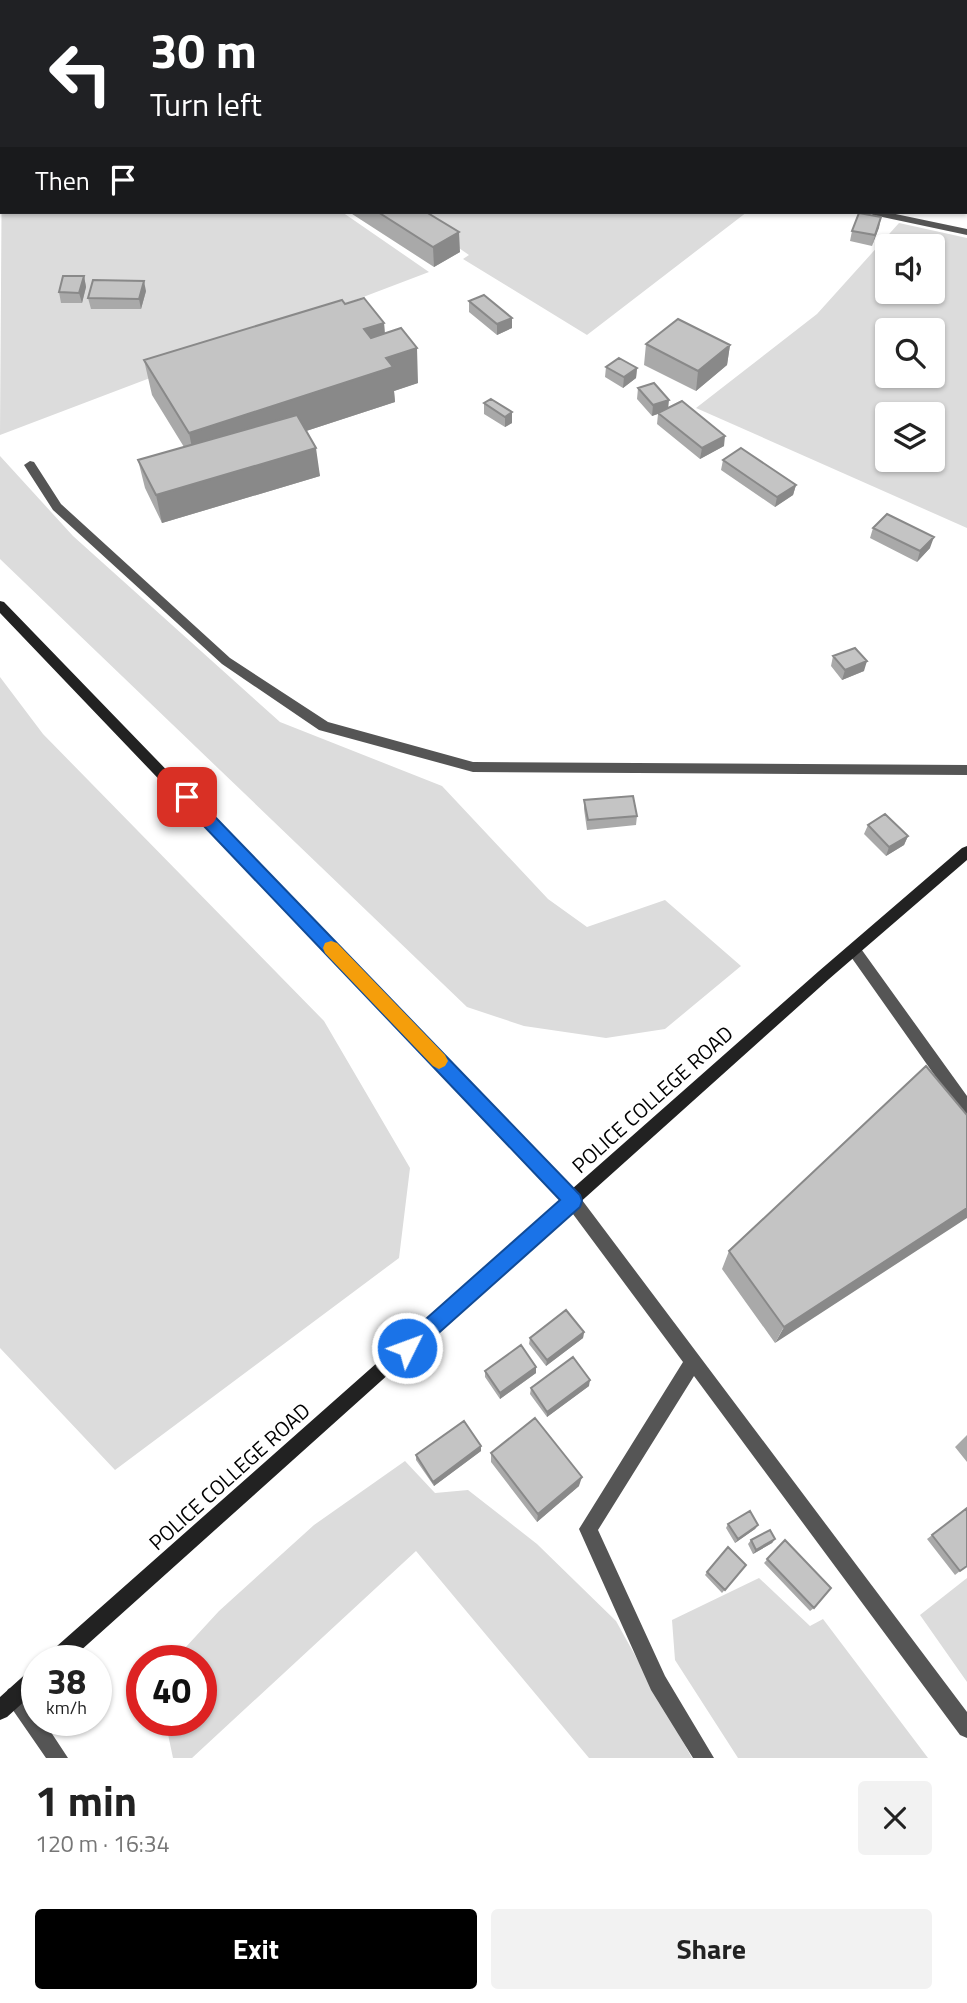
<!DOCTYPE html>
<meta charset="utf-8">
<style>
body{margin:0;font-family:"Titillium Web",sans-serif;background:#f2f2f2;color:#222;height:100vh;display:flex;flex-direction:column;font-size:26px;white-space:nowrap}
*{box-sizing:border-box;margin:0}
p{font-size:23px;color:#767676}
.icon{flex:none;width:38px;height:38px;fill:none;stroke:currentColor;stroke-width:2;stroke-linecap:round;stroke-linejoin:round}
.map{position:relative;height:1758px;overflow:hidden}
.sheet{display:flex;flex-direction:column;background:#fff;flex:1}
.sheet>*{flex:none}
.guide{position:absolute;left:0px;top:0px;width:968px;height:214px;box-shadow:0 2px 5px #0004;background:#202124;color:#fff;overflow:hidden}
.controls{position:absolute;left:875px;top:234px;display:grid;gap:14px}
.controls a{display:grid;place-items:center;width:70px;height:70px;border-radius:7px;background:#fff;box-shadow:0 2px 5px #0004;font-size:35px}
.speed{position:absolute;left:21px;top:1645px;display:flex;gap:14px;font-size:35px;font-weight:700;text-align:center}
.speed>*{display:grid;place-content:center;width:91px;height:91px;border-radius:50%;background:#fff;box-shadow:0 2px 5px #0004;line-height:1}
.speed small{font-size:18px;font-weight:400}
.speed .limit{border:10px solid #d22;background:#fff;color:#111}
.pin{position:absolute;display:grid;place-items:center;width:60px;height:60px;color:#fff;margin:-30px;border-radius:14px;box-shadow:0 4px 10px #0006}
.me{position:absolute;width:77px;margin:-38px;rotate:48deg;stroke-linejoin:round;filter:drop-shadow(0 0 5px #0008)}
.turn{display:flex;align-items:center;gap:24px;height:147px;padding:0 35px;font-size:32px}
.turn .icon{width:91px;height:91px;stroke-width:2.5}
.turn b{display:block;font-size:49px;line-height:60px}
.then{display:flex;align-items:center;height:66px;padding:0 35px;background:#0003;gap:14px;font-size:26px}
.round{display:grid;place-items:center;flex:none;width:74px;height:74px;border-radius:7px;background:#f2f2f2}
.head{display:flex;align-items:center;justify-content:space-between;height:119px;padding:0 35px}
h1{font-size:42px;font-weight:700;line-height:52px}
.button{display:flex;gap:14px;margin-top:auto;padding:14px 35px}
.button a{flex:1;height:80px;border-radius:7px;background:#000;color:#fff;font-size:28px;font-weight:700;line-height:80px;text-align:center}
.button a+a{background:#f2f2f2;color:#222}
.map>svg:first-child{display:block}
</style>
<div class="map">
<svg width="967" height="1758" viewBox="0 0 967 1758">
<rect width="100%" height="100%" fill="#fff"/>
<path fill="#dcdcdc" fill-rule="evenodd" d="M0,0h333l-331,2 -2,121z
M2,139v73h340l87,60 -429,163z
M407,212h340l-160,123 -124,-76 6,-4z
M899,223l68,15v290l-271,-120 121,-94zM887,247h46v45h-46zM887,331h46v45h-46zM887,415h46v45h-46z
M0,456l73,80 207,186 162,64 106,113 39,28 78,-27 76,66 -76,63 -59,9 -82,-12 -57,-19 -467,-448z
M0,677l43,57 281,287 86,147 -11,90 -284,212 -115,-122z
M405,1461l30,32 33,-3 69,54 79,77 76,137h-103l-173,-207 -224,207h-19l-8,-38h36v-59h-28l46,-50 95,-86z
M759,1578l51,48 13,-7 105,139h-190l-63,-98 -3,-40z
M967,1578v104l-47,-67z"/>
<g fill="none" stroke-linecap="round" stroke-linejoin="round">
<path stroke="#777" stroke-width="2.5" stroke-dasharray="1 2.5" stroke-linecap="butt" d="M45,0l2,2"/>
<path fill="#555" fill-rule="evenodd" d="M488,0h8l-9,2z"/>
<path fill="#555" fill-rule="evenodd" d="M348,0h8l-9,2z
M2,127v6l-2,1v-6z
M868,212h18l81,17v6l-94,-20z
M30,461l4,1 27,42 169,154 98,64 145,40 494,3v10l-494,-3 -154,-42 -97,-66 -169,-154 -29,-45z
M854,944l5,2 108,150v20l-5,-2 -113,-160 -2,-4 2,-4z
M573,1193l6,3 388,516v26l-7,-3 -266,-359 -96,154 67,146 49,82h-21l-42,-68 -72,-161 104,-167 -116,-156 -2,-5 2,-5z
M15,1686c12,6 22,21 22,34h6l25,38h-22l-38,-55 -3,-7 3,-7z"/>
<path fill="#222" fill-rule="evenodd" d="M0,601l4,1 568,587 247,-218 143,-123 5,-2v14l-138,119 -760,682h-23l2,-7 513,-454 -561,-587z
M37,1668v22l-30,27 -7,3v-23l30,-27z"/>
</g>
<path fill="#a9a9a9" d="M349,212h77l34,40 -26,15z
M881,217l-9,29 -22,-5 2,-10z
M84,276l2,11 -4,16h-21l-2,-11z
M146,291l-5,18h-50l-3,-11z
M469,301l43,27 -15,7 -28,-23z
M345,304l39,19 1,10 33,50 -24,8 1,11 -89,29 14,45 -158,47 -17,-35 -7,-28 46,-13 -32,-52 -8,-35z
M646,344l84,1 -3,20 -31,26 -52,-26z
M606,367l31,1 -1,10 -13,10 -18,-11z
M638,388l30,20 56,38 -24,13 -43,-35 1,-10 -6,2 -15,-17z
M491,399l21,24 -7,4 -21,-13v-11z
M723,460l73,25 -3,10 -18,12 -54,-37z
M873,528l57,20 -13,14 -47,-24z
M833,656l31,15 -22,9 -11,-14z
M584,800l53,16 -1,9 -49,5 -3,-21z
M868,825l40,11 -4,9 -18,11 -22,-22z
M926,1066l-151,277 -53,-74 7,-18z
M584,1332l-1,6 -37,28 -17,-22 1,-6z
M536,1367v6l-36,26 -15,-22v-6z
M589,1386l-42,31 -17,-23 1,-6z
M967,1435v27l-12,-15z
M481,1451l-47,35 -18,-26v-5z
M491,1453l88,33 -42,36 -46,-60z
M967,1508l-7,63 -5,4 -28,-36z
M728,1524l30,1 -3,4 -20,14 -9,-15z
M775,1539l-3,4 -19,11 -5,-10 3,-4z
M785,1540l29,68 -4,3 -46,-48z
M746,1565l-24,28 -17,-18 2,-3z"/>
<path fill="#898989" d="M881,217l-2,11 -7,18 3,-11z
M459,232l1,20 -26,15 -1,-20z
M84,276l2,11 -4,16 -3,-10z
M144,281l2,10 -5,18 -2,-10z
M512,318v10l-15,7v-11z
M384,323l2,35 31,-10 1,35 -24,8 1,11 -199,65 -7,-34 175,-104z
M730,345l-3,20 -31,26 2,-20z
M637,368l-1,10 -13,10 1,-11z
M669,400l-1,10 -16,6 1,-11z
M512,412v11l-7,4v-10z
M725,436l-1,10 -24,13 2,-11z
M316,448l4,28 -158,47 -6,-28z
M796,485l-3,10 -18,12 2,-10z
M934,537l-4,11 -13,14 3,-11z
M867,661l-3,10 -22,9 3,-10z
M908,836l-4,9 -18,11 3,-9z
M967,1208v10l-192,125 9,-16z
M584,1332l-1,6 -37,28 1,-6z
M536,1367v6l-36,26v-6z
M590,1380l-1,6 -42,31v-5z
M481,1446v5l-47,35 -1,-4z
M582,1477l-3,9 -42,36 1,-8z
M758,1525l-3,4 -20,14 3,-4z
M775,1539l-3,4 -19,11 3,-4z"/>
<path fill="#c4c4c4" stroke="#898989" stroke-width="2" d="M378,212h48l33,20 -26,15z
M859,213l22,4 -6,18 -23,-4z
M63,276h21l-5,17 -20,-1z
M93,280l51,1 -5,18 -51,-1z
M484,295l28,23 -15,6 -28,-23z
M364,298l20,25 -20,6 7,9 30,-10 16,20 -31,10 7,9 -204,66 -45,-73 198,-60 3,4z
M678,319l52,26 -32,26 -52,-27z
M619,358l18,10 -13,9 -18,-10z
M654,383l15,17 -16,5 -15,-17z
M491,399l21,13 -7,5 -21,-14z
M682,401l43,35 -23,12 -44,-35z
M297,415l19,33 -160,47 -18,-35z
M741,448l55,37 -19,12 -54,-37z
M887,514l47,23 -14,14 -47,-23z
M855,648l12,13 -22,9 -12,-14z
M633,796l4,20 -49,4 -4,-20z
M885,814l23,22 -19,11 -21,-22z
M926,1066l41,49v93l-183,119 -55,-76z
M566,1310l18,22 -37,28 -17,-22z
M521,1345l15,22 -36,26 -15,-22z
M573,1357l17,23 -43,32 -16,-24z
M535,1418l47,59 -44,37 -47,-61z
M464,1421l17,25 -48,36 -17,-27z
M967,1508v58l-7,5 -28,-36z
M750,1511l8,14 -20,14 -10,-15z
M770,1530l5,9 -19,11 -5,-10z
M785,1540l46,48 -17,20 -47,-49z
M728,1547l18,18 -21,25 -18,-18z"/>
<path fill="#1a73e8" stroke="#114b97" stroke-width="2" d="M187,791l5,2 388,402 2,6 -2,6 -166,148 -7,3 -6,-3 -3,-7 3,-7 159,-141 -379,-398 -2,-5z"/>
<path fill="#f59e0b" d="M331,941l6,2 108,112 3,6 -3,5 -6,3 -6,-3 -108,-113 -2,-5 2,-5z"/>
<g text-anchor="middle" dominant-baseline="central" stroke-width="5" stroke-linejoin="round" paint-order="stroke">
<g font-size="21" fill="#000" stroke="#fff">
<text transform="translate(652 1099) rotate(-42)">POLICE COLLEGE ROAD</text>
<text transform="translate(229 1476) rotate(-42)">POLICE COLLEGE ROAD</text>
</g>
</g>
</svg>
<div class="controls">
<a><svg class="icon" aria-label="sound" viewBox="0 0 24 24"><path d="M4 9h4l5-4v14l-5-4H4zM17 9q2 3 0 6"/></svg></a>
<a><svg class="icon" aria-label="search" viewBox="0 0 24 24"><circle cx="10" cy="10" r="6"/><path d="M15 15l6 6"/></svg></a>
<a><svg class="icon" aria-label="layers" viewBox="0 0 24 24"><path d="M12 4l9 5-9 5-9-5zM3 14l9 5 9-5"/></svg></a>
</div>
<div class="speed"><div>38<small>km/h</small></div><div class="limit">40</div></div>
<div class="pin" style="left:187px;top:797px;background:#d93025"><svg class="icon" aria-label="arrive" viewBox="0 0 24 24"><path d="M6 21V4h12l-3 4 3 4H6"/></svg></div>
<svg class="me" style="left:407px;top:1348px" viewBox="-20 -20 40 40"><circle r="17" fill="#1a73e8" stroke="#fff" stroke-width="3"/><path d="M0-11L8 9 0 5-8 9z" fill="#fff"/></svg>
<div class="guide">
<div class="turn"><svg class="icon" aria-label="left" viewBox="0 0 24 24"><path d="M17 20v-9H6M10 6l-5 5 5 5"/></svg><div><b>30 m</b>Turn left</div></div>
<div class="then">Then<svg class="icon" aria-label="arrive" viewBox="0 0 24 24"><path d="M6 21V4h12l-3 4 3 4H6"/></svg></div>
</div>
</div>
<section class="sheet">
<div class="head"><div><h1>1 min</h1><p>120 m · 16:34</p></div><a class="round"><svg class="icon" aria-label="close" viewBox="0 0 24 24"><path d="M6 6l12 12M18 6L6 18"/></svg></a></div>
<div class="button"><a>Exit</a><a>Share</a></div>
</section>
